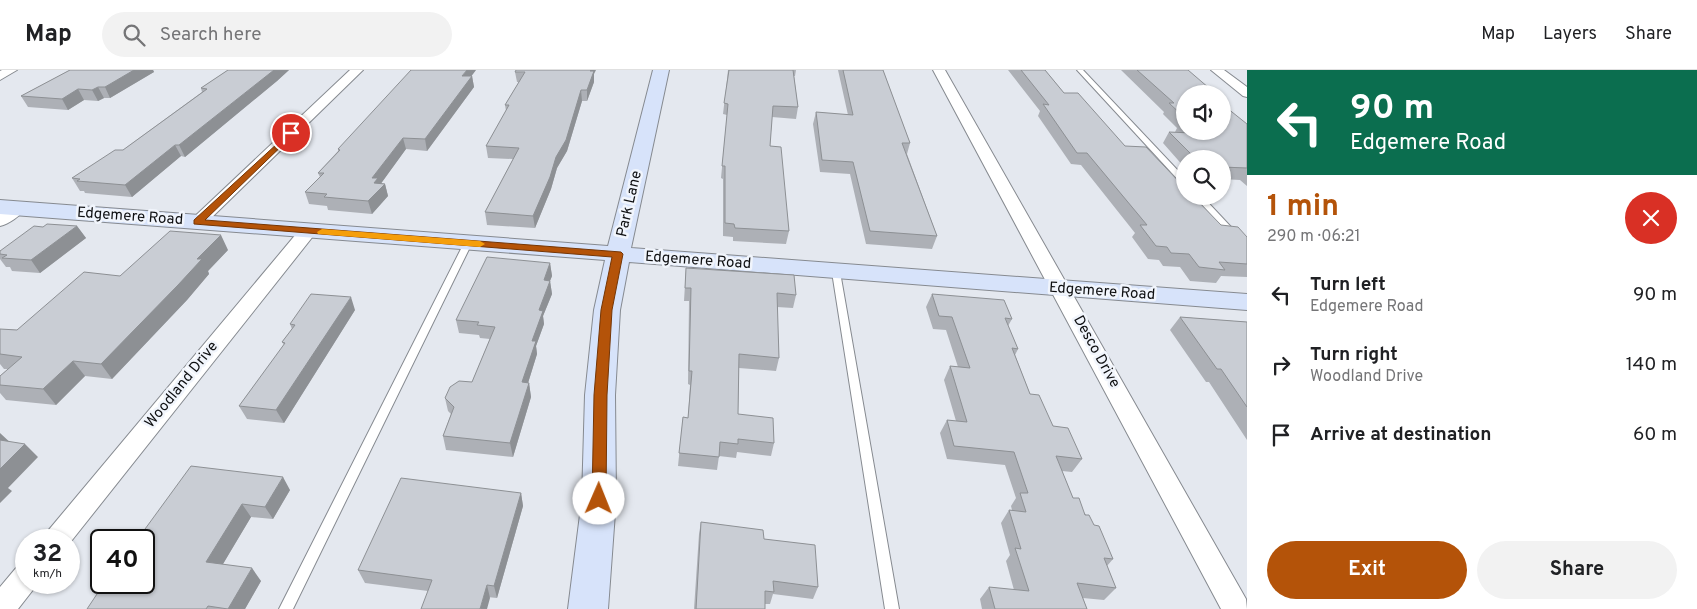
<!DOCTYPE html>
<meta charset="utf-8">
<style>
body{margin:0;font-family:Overpass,sans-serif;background:#f2f2f2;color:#202124;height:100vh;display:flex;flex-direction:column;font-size:19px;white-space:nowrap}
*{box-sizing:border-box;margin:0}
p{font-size:16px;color:#757577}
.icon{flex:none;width:28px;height:28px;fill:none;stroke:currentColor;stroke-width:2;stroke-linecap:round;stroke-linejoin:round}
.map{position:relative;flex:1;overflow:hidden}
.details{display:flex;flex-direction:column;background:#fff;width:450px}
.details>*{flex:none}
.banner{background:#0b6e4f;color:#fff;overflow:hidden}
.fabs{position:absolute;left:1176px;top:15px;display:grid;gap:10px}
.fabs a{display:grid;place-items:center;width:55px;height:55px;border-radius:50%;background:#fff;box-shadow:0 1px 4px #0004;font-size:25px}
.speed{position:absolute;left:15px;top:459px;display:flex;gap:10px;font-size:25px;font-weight:700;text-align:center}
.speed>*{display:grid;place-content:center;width:65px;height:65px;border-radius:50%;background:#fff;box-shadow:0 1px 4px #0004;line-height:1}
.speed small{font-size:12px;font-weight:400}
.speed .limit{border:2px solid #111;border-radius:8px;background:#fff;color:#111}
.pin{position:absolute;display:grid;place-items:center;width:42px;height:42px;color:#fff;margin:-21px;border:2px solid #fff;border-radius:50%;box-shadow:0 1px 5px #0007}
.me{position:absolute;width:55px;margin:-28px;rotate:1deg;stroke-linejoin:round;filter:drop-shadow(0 0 4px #0008)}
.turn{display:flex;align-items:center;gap:18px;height:105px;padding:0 20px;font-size:22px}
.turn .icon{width:65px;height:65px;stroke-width:2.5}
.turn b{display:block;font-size:35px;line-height:42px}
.round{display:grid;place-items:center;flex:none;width:52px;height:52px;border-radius:26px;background:#f2f2f2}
.overview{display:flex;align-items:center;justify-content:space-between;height:85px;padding:0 20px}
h1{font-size:30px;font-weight:700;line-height:38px;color:#b45309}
.action{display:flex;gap:10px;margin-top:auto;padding:10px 20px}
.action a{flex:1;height:58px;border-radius:30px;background:#b45309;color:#fff;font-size:20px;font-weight:700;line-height:58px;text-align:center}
.action a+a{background:#f2f2f2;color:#202124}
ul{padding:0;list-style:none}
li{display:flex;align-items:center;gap:15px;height:70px;padding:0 20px}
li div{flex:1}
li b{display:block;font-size:19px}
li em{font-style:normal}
header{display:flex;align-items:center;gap:30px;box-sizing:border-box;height:70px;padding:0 25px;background:#fff;border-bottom:1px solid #e0e0e0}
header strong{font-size:24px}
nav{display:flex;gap:28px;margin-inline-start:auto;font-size:18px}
.search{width:350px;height:45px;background:#f2f2f2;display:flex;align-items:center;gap:12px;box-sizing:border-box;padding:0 18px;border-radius:28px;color:#757577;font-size:19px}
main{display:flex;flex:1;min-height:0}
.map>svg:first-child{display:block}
</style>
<header>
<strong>Map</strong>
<div class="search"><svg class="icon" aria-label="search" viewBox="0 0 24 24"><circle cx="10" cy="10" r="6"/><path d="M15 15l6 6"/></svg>Search here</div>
<nav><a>Map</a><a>Layers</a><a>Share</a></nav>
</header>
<main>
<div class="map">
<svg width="1247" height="539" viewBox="0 0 1247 539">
<rect width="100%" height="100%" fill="#e4e8ef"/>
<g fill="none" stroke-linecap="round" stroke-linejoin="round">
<defs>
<path id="lane" d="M1077,0h6l102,108v6h-3z
M1194,126h8l45,48v8l-3,-1z
M468,170l4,3 -179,366h-14l185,-366z
M836,199l4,3 59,337h-14l-53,-337z"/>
<path id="street" d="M2,0h15l-17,10v-9z
M350,0h13l-159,155h-12l-2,-3 2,-3z
M933,0h12l301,529 1,10h-26z
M1211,0h13l23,17v10l-4,-1z
M18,133l6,2 2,3c-6,8 -17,16 -26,18v-13l12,-8z
M308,156l6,1 2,4 -2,4 -245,309v-4h-26l4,-8 255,-305z
M26,494v18h11l-1,4 -18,23h-18v-22l16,-19z"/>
<path id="secondary" d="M653,0h16l-38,178 616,46v16l-618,-48 -9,48 -5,85 1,104 -8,110h-40l14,-110 3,-104 9,-85 11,-50 -605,-46v-14l608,46z"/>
</defs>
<use href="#lane" stroke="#868a90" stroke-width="2"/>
<use href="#street" stroke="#868a90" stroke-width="2"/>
<use href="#secondary" stroke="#868a90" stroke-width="2"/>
<use href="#lane" fill="#fff" fill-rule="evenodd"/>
<use href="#street" fill="#fff" fill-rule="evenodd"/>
<use href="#secondary" fill="#d7e3fa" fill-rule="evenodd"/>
</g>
<path fill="#adb0b6" d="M70,0h83l1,2 -44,26h-6l-6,3 -14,-1 -16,10 -40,-3 -7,-11z
M228,0h61l-12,11 -92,76 -4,-1 -49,41 -47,-4 -1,-2h-4l-8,-13 51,-28 79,-58 -1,-4z
M476,0l-5,6h1l2,11 -47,64 -21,-2 -25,34 4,1 3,12 -16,18 -44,-4 -1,-4 -18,-2 -4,-12 15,-15 -2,-4 20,-22v-2z
M728,0h68l-1,6h-1l4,31 -2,12 -24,-2 -2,29 19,85 -3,13 -53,-3v-4l-10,-1v-57l-2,-1 6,-63 -4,-1 4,-34z
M838,0h45l27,73 -3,11 30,82 -5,13 -66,-5 -16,-70 -30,-2 -7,-48 3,-12 32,3z
M1008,0h37l19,23 61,53 96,79 26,12v40l-26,-1 -5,7 -26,-2 -10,-14 -17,-1 -4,-6 -11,-1 -16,-22 3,-4 -54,-68 -10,-1 -33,-48 2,-5z
M1121,0h67l-3,24v37h37l25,-7v62l-7,-6 -18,-1v-20h-37v9l-22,-25 6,-11h6l2,-4 -14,-14 1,-2z
M515,2l79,2v8l-7,19h-5l-15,50 -10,17 -6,21 -16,39 -48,-3 -2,-13 28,-53 -25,-1 -2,-12 20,-35 -1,-6 14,-23h-2z
M77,156l9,12 -46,35 -28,-2 -2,-4h-4l-6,-8v-8l43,-24z
M228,180l-20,21 1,3 -22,26 -75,79 -27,-3 -29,29 -50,-5 -6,-7v-17l8,-7h-4l-4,-5v-35l17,1 103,-54z
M550,193l2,13 -2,5 2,13 -9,22 1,8 -8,22 1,8 -9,29h1l2,14 -18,60 -67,-7 -3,-14 8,-22 -3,-3 -3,-13 27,-16 18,-43 -10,-1 -1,-3 -20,-2 -3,-13z
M686,198l110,27 -3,13 -16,-1 2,51 -3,13 -37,-3 -1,46 36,29 -3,13 -34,-4 -1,6 -17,-2 -2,14 -39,-4 5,-49 5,1 2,-33 -2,-1 1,-83h-5z
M932,224l80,25 -4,7 10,23 -3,6 15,39 23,32 29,33 -10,13 -10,-1 11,27 21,27 19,34 -6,7 9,22 -12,12 -21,-2 4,11h-105l-2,-10 9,-12 25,3 -8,-29 4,-6 -9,-32 8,-13h3l-1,-4 5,-8 -11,-33 -58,-6 -7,-26 7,-13 9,1 -12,-41 6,-14 8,1 -12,-37 -13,-1 -7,-22z
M355,240l-71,113 -37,-4 -8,-13 45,-61 -2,-3 10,-13 -2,-5z
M1180,247l67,5v118l-38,-58h-3l-36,-52z
M191,396l99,24 -17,29 -22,-2 -28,47 38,17 -16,28h-158l57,-27z
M521,423l2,13 -26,92 -69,-7 -63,-8 -7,-13z
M701,452l63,17 54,48 -5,12 -40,-5 -3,10h-5v5h-71l5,-75z"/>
<path fill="#8d9094" d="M134,0h19l1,2 -44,26 -5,-11z
M274,0h15l-12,11 -92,76 -6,-12z
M467,0h9l-12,16 -2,-10z
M591,0h5l-2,4v8l-7,19v-11z
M472,6l2,11 -47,64 -2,-12z
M98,17l6,11 -6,3 -6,-11z
M78,19l6,11 -16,10 -6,-11z
M581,20l1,11 -15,50 -10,17 -6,21 -16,39 -2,-12z
M403,68l3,11 -26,36 5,-1 3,12 -16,18 -4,-13 4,-23z
M175,75l6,11 -49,41 -7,-12z
M77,156l9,12 -46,35 -9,-13z
M221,165l7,15 -20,21 1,3 -22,26 -75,79 -11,-15 96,-105z
M550,193l2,13 -7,17 -1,-13z
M550,211l2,13 -9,22 1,8 -8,22 1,8 -13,42 -2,-14 17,-72z
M351,227l4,13 -71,113 -8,-13z
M73,291l12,15 -29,29 -13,-16z
M529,313l2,14 -18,60 -3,-14z
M0,363l14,13h-14z
M25,374l13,13 -30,31 4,3 -12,12v-34z
M283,407l7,13 -17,29 -8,-12z
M521,423l2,13 -26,92 -3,-12z
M242,434l9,13 -34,57 -11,-12z
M252,498l9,13 -16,28h-17z
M487,515l3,13 -3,11h-7z"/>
<path fill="#c9cdd4" stroke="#8d9094" d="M70,0h64l-29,17h-7l-6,3 -14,-1 -16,10 -41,-3z
M228,0h46l-95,75h-4l-50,40 -48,-4 3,-2 -8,-1 43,-28h8l84,-61 -6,-1z
M411,0h56l-5,6h10l-47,63 -22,-1 -31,40h6l-4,5 11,1 -17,17 -44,-4 3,-3 -22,-2 19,-19h-6l22,-23 -2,-1z
M516,0h75l-1,1h4l-7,19h-6l-15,50 -10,17 -6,20 -17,39 -48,-4 34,-64 -33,-2 23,-41h-4l20,-33h-10z
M729,0h64l5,37 -25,-1 -3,40 11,1 8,84 -54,-3 -1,-4 -9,-1v-57h-3l6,-62 -4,-1z
M843,0h40l27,73h-8l35,93 -67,-5 -17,-69 -31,-2 -6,-48 37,3z
M1021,0h24l19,23h14l47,53 21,1 39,41v8h8l28,29 17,2 9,10v27l-28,-2 6,8 -26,-3 -10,-13 -18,-1 -4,-6 -11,-1 -16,-21h7l-60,-72h-10l-34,-49 6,1z
M1137,0h51l28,24h-31v24l-16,-15h5z
M1222,34l25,20v44l-25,-1v-8h-26l-27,-27 23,1 -2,-2h32z
M1180,53h5v4z
M47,154l30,2 -46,34 -29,-2 5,-3 -7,-1v-3l34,-25 9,1z
M170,161l51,4 -24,24h5l-24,26 -77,79 -28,-3 -30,28 -43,-4v-9l22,-19 -22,-3v-25l17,1 67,-58 36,4z
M487,187l63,6 -6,17 6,1 -11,29 4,1 -11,30h4l-14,41 7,1 -19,60 -67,-7 11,-29 -9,-9 5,-11 9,-6 13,1 23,-55 -18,-2 2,-3 -23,-2z
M686,198l108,7 2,20 -19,-2 2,65 -40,-4 -1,60 35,4 1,25 -36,-4v5l-18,-2 -1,15 -40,-4 4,-36 5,1 4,-47h-3l2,-83h-6z
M311,224l40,3 -75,113 -37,-4 46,-63 -3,-1 13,-17 -5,-1z
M932,224l72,6 8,19 -7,-1 13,31 -6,-1 18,46 9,1 14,31 15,2 14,31 -26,-3 17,42h6l6,17h4l5,10 5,1 14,33 -9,-1 12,30 -39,-5 10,26h-92l-6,-22 40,4 -14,-43 6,1 -12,-39 17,2 -6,-19h8l-14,-41 -60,-6 -7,-26 20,2 -17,-56 20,2 -18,-51 -13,-1z
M1180,247l67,5v85l-26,-38h-4z
M0,370l25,4 -25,25z
M191,396l92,11 -18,30 -23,-3 -36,58 46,6 -24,41 -20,-3 -2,3h-119l18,-27h39v-42h-7z
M401,408l120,15 -27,93 -7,-1 -7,24h-59l11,-29 -74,-10z
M701,452l62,8 1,9 51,6 3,42 -45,-6 1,11 -9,-1v18h-69z"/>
<path fill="#b45309" stroke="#753606" d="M291,61l3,2 -1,2 -88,85 416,32 2,2 -11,56 -5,85 -1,104 -2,4 -5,2 -5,-2 -2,-4 2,-104 7,-85 11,-53 -418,-33v-4z"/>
<path fill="#f59e0b" d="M322,159l158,12 5,3 -5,3 -162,-13 -1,-2z"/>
<g text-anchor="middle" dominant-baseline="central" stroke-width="5" stroke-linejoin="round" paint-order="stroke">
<g font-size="15" fill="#0e0f11" stroke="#f1f5fc">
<text transform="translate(630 134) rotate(-77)">Park Lane</text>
<text transform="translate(130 147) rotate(4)">Edgemere Road</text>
<text transform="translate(698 191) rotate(4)">Edgemere Road</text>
<text transform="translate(1102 222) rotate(4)">Edgemere Road</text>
<text transform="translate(1096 282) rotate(61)">Desco Drive</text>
<text transform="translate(182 315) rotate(-51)">Woodland Drive</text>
</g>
</g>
</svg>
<div class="fabs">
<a><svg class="icon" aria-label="sound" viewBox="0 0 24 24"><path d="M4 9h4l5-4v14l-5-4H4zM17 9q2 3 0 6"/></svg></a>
<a><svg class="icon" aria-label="search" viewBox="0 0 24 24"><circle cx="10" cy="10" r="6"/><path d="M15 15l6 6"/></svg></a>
</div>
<div class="speed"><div>32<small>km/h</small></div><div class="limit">40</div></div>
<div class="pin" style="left:291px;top:63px;background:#d93025"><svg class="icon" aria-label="arrive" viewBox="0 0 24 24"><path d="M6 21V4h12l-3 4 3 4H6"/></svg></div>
<svg class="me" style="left:599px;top:429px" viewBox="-20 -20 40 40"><circle r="19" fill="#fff"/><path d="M0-13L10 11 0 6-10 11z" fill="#b45309"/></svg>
</div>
<section class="details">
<div class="banner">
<div class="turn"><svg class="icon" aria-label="left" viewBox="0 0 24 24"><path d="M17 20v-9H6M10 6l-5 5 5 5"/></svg><div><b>90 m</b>Edgemere Road</div></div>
</div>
<div class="overview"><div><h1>1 min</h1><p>290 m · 06:21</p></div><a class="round" style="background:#d93025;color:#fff"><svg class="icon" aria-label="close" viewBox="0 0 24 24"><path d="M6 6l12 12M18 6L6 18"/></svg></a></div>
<ul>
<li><svg class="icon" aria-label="left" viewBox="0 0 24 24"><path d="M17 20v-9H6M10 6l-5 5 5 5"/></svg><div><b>Turn left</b><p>Edgemere Road</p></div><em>90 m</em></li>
<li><svg class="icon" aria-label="right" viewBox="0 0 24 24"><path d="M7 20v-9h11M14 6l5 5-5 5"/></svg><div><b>Turn right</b><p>Woodland Drive</p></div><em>140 m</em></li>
<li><svg class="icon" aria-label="arrive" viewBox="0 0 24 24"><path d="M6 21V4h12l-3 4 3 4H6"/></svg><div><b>Arrive at destination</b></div><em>60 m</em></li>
</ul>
<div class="action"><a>Exit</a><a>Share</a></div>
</section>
</main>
